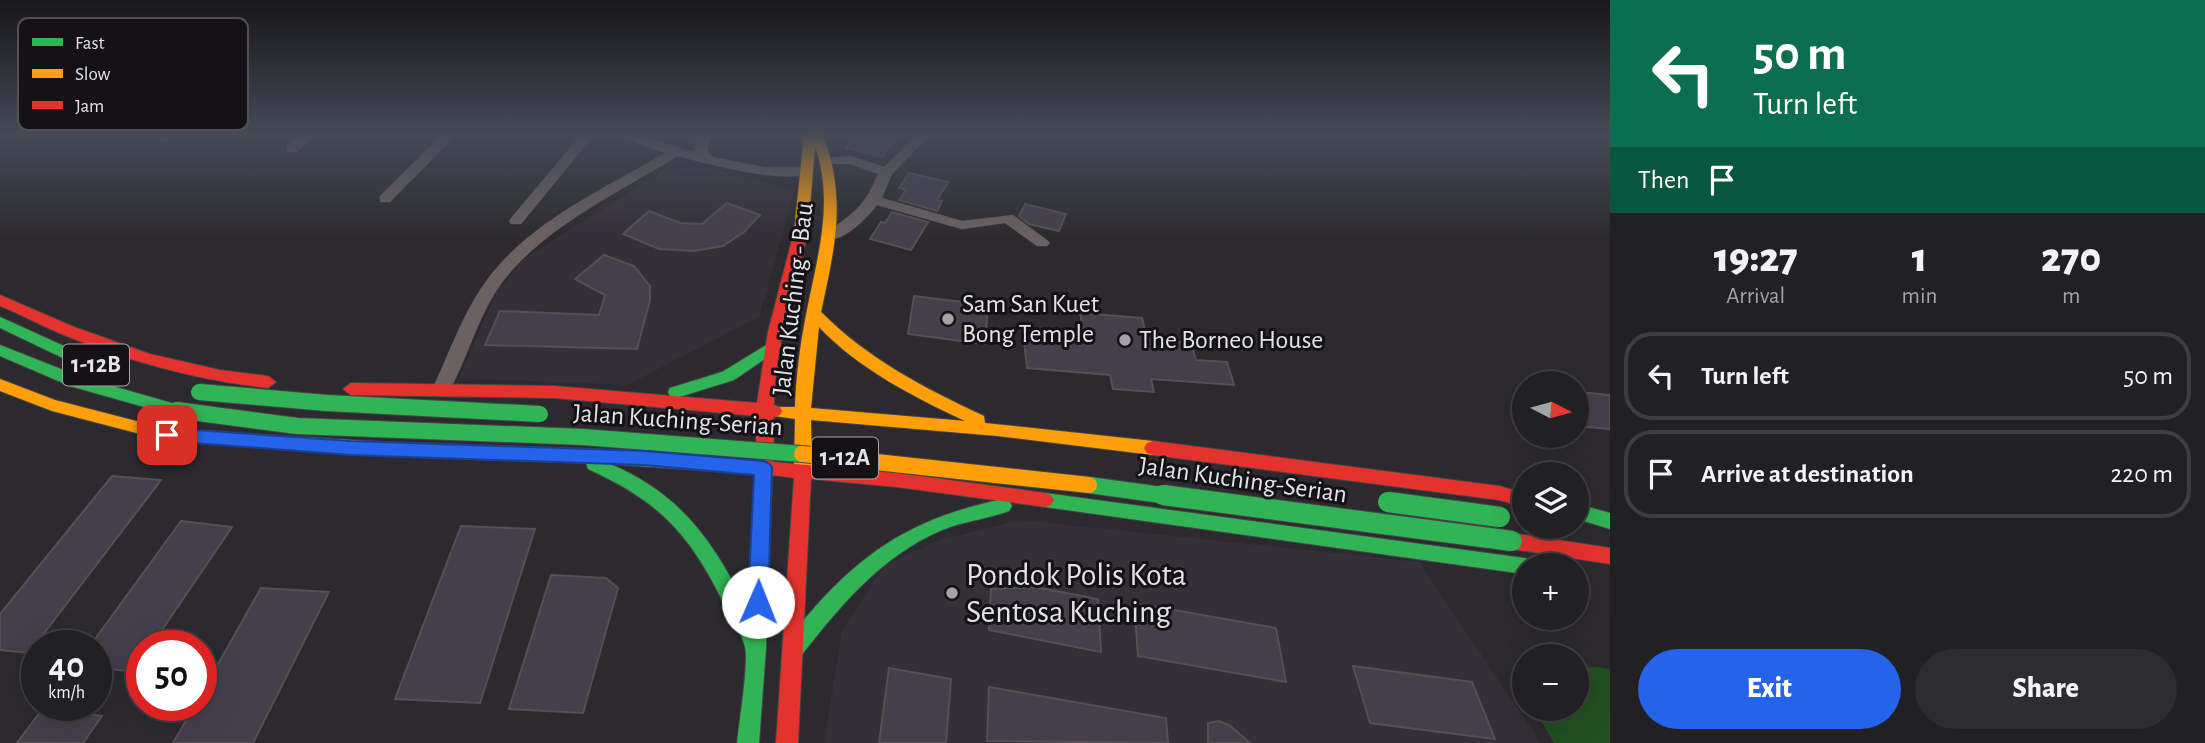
<!DOCTYPE html>
<meta charset="utf-8">
<style>
body{margin:0;font-family:"Alegreya Sans",sans-serif;background:#2d2d2f;color:#f1f3f6;height:100vh;display:flex;flex-direction:column;font-size:26px;white-space:nowrap}
*{box-sizing:border-box;margin:0}
p{font-size:23px;color:#a2a3a5}
.icon{flex:none;width:38px;height:38px;fill:none;stroke:currentColor;stroke-width:2;stroke-linecap:round;stroke-linejoin:round}
.map{position:relative;flex:1;overflow:hidden}
.details{display:flex;flex-direction:column;background:#212022;width:595px}
.details>*{flex:none}
.banner{background:#0b6e4f;color:#fff;overflow:hidden}
.needle{width:46px;rotate:96deg}
.fabs{position:absolute;left:1512px;top:371px;display:grid;gap:14px}
.fabs a{display:grid;place-items:center;width:77px;height:77px;border-radius:50%;background:#212022;box-shadow:0 7px 28px #0002,0 0 0 2px #3e3e40;font-size:35px}
.speed{position:absolute;left:21px;top:630px;display:flex;gap:14px;font-size:35px;font-weight:700;text-align:center}
.speed>*{display:grid;place-content:center;width:91px;height:91px;border-radius:50%;background:#212022;box-shadow:0 7px 28px #0002,0 0 0 2px #3e3e40;line-height:1}
.speed small{font-size:18px;font-weight:400}
.speed .limit{border:10px solid #d22;background:#fff;color:#111}
.pin{position:absolute;display:grid;place-items:center;width:60px;height:60px;color:#fff;margin:-30px;border-radius:14px;box-shadow:0 4px 10px #0006}
.me{position:absolute;width:77px;margin:-38px;rotate:1deg;stroke-linejoin:round;filter:drop-shadow(0 0 5px #0008)}
.turn{display:flex;align-items:center;gap:24px;height:147px;padding:0 28px;font-size:32px}
.turn .icon{width:91px;height:91px;stroke-width:2.5}
.turn b{display:block;font-size:49px;line-height:60px}
.then{display:flex;align-items:center;height:66px;padding:0 28px;background:#0003;gap:14px;font-size:26px}
.eta{display:flex;justify-content:space-evenly;align-items:center;height:119px;text-align:center}
.eta b{font-size:42px;font-weight:800;line-height:49px}
.action{display:flex;gap:14px;margin-top:auto;padding:14px 28px}
.action a{flex:1;height:80px;border-radius:42px;background:#2563eb;color:#fff;font-size:28px;font-weight:800;line-height:80px;text-align:center}
.action a+a{background:#2d2d2f;color:#f1f3f6}
ul{padding:0;list-style:none}
li{display:flex;align-items:center;gap:21px;height:88px;margin:0 14px 10px;padding:0 14px;border:4px solid #3e3e40;border-radius:28px}
li div{flex:1}
li b{display:block;font-size:26px}
li em{font-style:normal}
main{display:flex;flex:1;min-height:0}
.map>svg:first-child{display:block}
</style>
<main>
<div class="map">
<svg width="1610" height="743" viewBox="0 0 1610 743">
<rect width="100%" height="100%" fill="#2c2a2e"/>
<path fill="#342f39" d="M705,167l90,23 -36,127 -132,68 -168,-7 37,-85 28,-34 141,-90z
M1021,520l398,42 122,181h-717l18,-111 42,-67 56,-25z"/>
<path fill="#214f22" d="M1595,667l15,2v74h-56l-20,-34h43v-41z"/>
<path fill="#443f4b" stroke="#525154" stroke-width="2" d="M856,135h3l33,8 -10,14 -36,-9z
M909,173l39,9 -11,18 5,1 -5,10 -38,-11 7,-10 -7,-2z
M727,203l33,12 -16,17 -21,14 -29,5 -35,-2 -36,-15 26,-23 31,12 22,1z
M1025,204l41,10 -7,17 -30,-7 -10,-8z
M892,212l36,10 -17,28 -41,-11 11,-17 4,1z
M604,255l30,11 16,20v14l-13,49 -152,-4 15,-34 99,4 6,-20 -30,-16z
M914,296l74,9 -3,39 -77,-10z
M1080,313l62,5 5,21 44,4 5,17 31,2 7,23 -83,-6 3,13 -41,-3 -3,-14 -83,-7 -4,-37 61,4z
M1577,392l33,3v34l-33,-3z
M112,476l49,4 -132,173 -29,-3v-36z
M181,521l51,6 -81,119h-9v13l-9,13 -37,-5v-21h-6z
M461,526l74,3 -55,174 -85,-4z
M551,575l55,3 12,10 -35,125 -74,-4z
M1035,587l63,12 3,53 -112,-22 2,-41z
M261,588l68,4 -76,151h-80l22,-38h6v-11z
M1134,603l142,25 10,54 -148,-26z
M1353,666l119,16 23,57 -125,-16z
M889,668l62,11 -5,64h-67z
M989,687l177,31 2,25 -181,-2z
M43,708l59,8 -19,27h-66z
M1218,721l11,4 21,18h-42v-20z"/>
<g fill="none" stroke-linecap="round" stroke-linejoin="round">
<defs>
<path id="street" d="M161,135h14l-11,8 -7,-4z
M301,135h14l-18,17h-10v-6z
M442,135h14l-66,67h-10v-6z
M581,135h13l-73,89h-10l-2,-3 2,-3z
M614,135h20l59,17 4,-17h13l-3,17 6,5 51,10h42l7,4c-20,16 -110,-8 -135,-15 -59,36 -146,77 -183,137 -20,32 -29,69 -48,102h-12l-3,-5c18,-38 32,-81 58,-114 43,-56 116,-88 175,-123z
M916,135h14l-38,39 -10,24 80,23 51,-6 34,25 3,3 -3,3h-10l-32,-23 -43,6 -85,-24c-10,13 -34,38 -51,34l-2,-3 2,-3c29,-21 38,-26 52,-59l-28,-10h-28v-6l29,-2 33,11z"/>
<path id="fast" d="M0,317l77,35 47,16 2,4 -8,6 -51,-18 -67,-32z
M773,341l5,1 3,4 -3,4 -44,30 -58,18 -6,-2 -2,-4 2,-4 52,-16z
M0,345l81,32 101,29 2,4 -2,4 -6,2 -106,-30 -70,-30z
M384,442l260,9 134,13 3,5 -3,5 -6,2 -6,172 -7,95h-22c2,-19 12,-81 8,-96 -3,-14 -14,-30 -21,-43 -34,-70 -65,-103 -136,-135l-2,-6 -202,-7 -6,-2 -3,-5 3,-5zM610,464l145,10 -7,136c-35,-68 -65,-115 -138,-146z
M1045,493l479,65 7,2 2,5h-9v9l-479,-67 -6,-2 -3,-5 3,-5z
M1003,499l6,2 3,5 -3,5c-22,8 -45,10 -67,19 -61,26 -102,76 -142,127l-7,3 -7,-3 -3,-7c7,-16 21,-30 32,-43 55,-62 107,-91 188,-108z
M1577,504l33,9v16l-33,-10z"/>
<path id="slow" d="M804,135h19c24,65 12,111 -2,177 47,47 103,76 163,104l1,7 168,18 6,2 3,5 -3,5 -6,2 -156,-19 -186,-16 1,51 -3,5 -6,2 -6,-2 -3,-5 1,-52 -27,-4 -2,-4 2,-4h27c1,-31 5,-61 11,-92 11,-57 29,-112 9,-169l-7,86 -7,4 -7,-4zM819,327c40,42 93,69 146,94l-154,-13z
M0,379l55,21 112,29 217,13 6,2 3,5 -3,5 -6,2 -217,-15 -115,-30 -52,-20z"/>
<path id="jam" d="M801,228l7,4c-14,56 -33,115 -34,173l6,2 2,4 -2,4 -6,2 -1,45 124,11 148,20 6,2 3,5 -3,5 -6,2 -148,-20 -86,-8 -13,264h-22l18,-265 -36,-5 -3,-5 2,-52 -203,-18 -203,-3 -8,-6 8,-6 203,3 203,17 11,-71 26,-100z
M0,295l74,32 76,27 70,16 48,6 8,6 -8,6c-71,-8 -138,-26 -204,-53 -22,-9 -42,-20 -64,-29z
M1153,441l346,45 25,7v14l-25,-7 -346,-45 -6,-2 -3,-5 3,-5z
M1512,533l98,15v16l-98,-15 -7,-2 -2,-6 2,-6z"/>
</defs>
<use href="#street" stroke="#464547" stroke-width="1"/>
<use href="#fast" stroke="#464547" stroke-width="2"/>
<use href="#slow" stroke="#464547" stroke-width="2"/>
<use href="#jam" stroke="#464547" stroke-width="2"/>
<use href="#street" fill="#6c6162" fill-rule="evenodd"/>
<use href="#fast" fill="#30b455" fill-rule="evenodd"/>
<use href="#slow" fill="#ff9f0a" fill-rule="evenodd"/>
<use href="#jam" fill="#e5322d" fill-rule="evenodd"/>
<defs>
<path id="fast-bridge-far1" d="M199,392l128,11 213,11
M176,410l121,16 286,11 219,17
M1089,485l87,12"/>
<path id="fast-bridge" d="M1163,495l349,46
M1388,502l112,15"/>
<path id="slow-bridge" d="M802,454l287,31"/>
</defs>
<use href="#fast-bridge-far1" stroke="#464547" stroke-width="18" stroke-linecap="butt"/>
<use href="#fast-bridge" stroke="#464547" stroke-width="22" stroke-linecap="butt"/>
<use href="#slow-bridge" stroke="#464547" stroke-width="18" stroke-linecap="butt"/>
<use href="#fast-bridge-far1" stroke="#30b455" stroke-width="16"/>
<use href="#fast-bridge" stroke="#30b455" stroke-width="20"/>
<use href="#slow-bridge" stroke="#ff9f0a" stroke-width="16"/>
</g>
<linearGradient id="sky" x2="0" y2="1"><stop stop-color="#181719"/><stop offset="0.56" stop-color="#454a57"/><stop offset="1" stop-color="#454a57" stop-opacity="0"/></linearGradient>
<rect width="1610" height="239" fill="url(#sky)"/>
<path fill="#2563eb" stroke="#184099" stroke-width="2" d="M167,428l184,13 293,10 120,10 6,3 2,4 -4,134 -3,7 -7,2 -7,-2 -3,-7 6,-127 -110,-10 -293,-10 -184,-14 -6,-2 -2,-4 2,-5z"/>
<g fill="#a3a2a6" stroke="#141215" stroke-width="2.5">
<circle cx="948" cy="319" r="7"/>
<circle cx="1125" cy="340" r="7"/>
<circle cx="952" cy="593" r="7"/>
</g>
<g text-anchor="middle" dominant-baseline="central" stroke-width="6" stroke-linejoin="round" paint-order="stroke">
<g fill="#141215" stroke="#a5a4a7" stroke-width="2">
<rect x="63" y="344.5" width="66" height="41" rx="5"/>
<rect x="812" y="437.5" width="66" height="41" rx="5"/>
</g>
<g font-size="24" font-weight="bold" fill="#e3e2e6">
<text x="96" y="365">1-12B</text>
<text x="845" y="458">1-12A</text>
</g>
<g font-size="26" fill="#e3e2e6" stroke="#141215">
<text transform="translate(793 299) rotate(-83)">Jalan Kuching - Bau</text>
<text transform="translate(678 420) rotate(4)">Jalan Kuching-Serian</text>
<text transform="translate(1243 480) rotate(8)">Jalan Kuching-Serian</text>
</g>
<g font-size="26" fill="#e3e2e6" stroke="#141215" text-anchor="start">
<text x="962" y="304">Sam San Kuet<tspan x="962" dy="30">Bong Temple</tspan></text>
<text x="1139" y="340">The Borneo House</text>
</g>
<g font-size="32" fill="#e3e2e6" stroke="#141215" text-anchor="start">
<text x="966" y="575">Pondok Polis Kota<tspan x="966" dy="37">Sentosa Kuching</tspan></text>
</g>
</g>
<rect x="18" y="18" width="230" height="112" rx="10" fill="#141215" stroke="#525054" stroke-width="2"/>
<rect x="32" y="38" width="31" height="8" fill="#30b455"/>
<rect x="32" y="69" width="31" height="9" fill="#ff9f0a"/>
<rect x="32" y="101" width="31" height="8" fill="#e5322d"/>
<g font-size="19" fill="#e3e2e6">
<text x="75" y="49">Fast</text>
<text x="75" y="80">Slow</text>
<text x="75" y="112">Jam</text>
</g>
</svg>
<div class="fabs">
<a><svg class="needle" viewBox="-14 -14 28 28"><path d="M0-13l5 13h-10z" fill="#e53935"/><path d="M0 13l5-13h-10z" fill="#a2a3a5"/></svg></a>
<a><svg class="icon" aria-label="layers" viewBox="0 0 24 24"><path d="M12 4l9 5-9 5-9-5zM3 14l9 5 9-5"/></svg></a>
<a>+</a>
<a>−</a>
</div>
<div class="speed"><div>40<small>km/h</small></div><div class="limit">50</div></div>
<div class="pin" style="left:167px;top:435px;background:#d93025"><svg class="icon" aria-label="arrive" viewBox="0 0 24 24"><path d="M6 21V4h12l-3 4 3 4H6"/></svg></div>
<svg class="me" style="left:758px;top:602px" viewBox="-20 -20 40 40"><circle r="19" fill="#fff"/><path d="M0-13L10 11 0 6-10 11z" fill="#2563eb"/></svg>
</div>
<section class="details">
<div class="banner">
<div class="turn"><svg class="icon" aria-label="left" viewBox="0 0 24 24"><path d="M17 20v-9H6M10 6l-5 5 5 5"/></svg><div><b>50 m</b>Turn left</div></div>
<div class="then">Then<svg class="icon" aria-label="arrive" viewBox="0 0 24 24"><path d="M6 21V4h12l-3 4 3 4H6"/></svg></div>
</div>
<div class="eta">
<div><b>19:27</b><p>Arrival</p></div>
<div><b>1</b><p>min</p></div>
<div><b>270</b><p>m</p></div>
</div>
<ul>
<li><svg class="icon" aria-label="left" viewBox="0 0 24 24"><path d="M17 20v-9H6M10 6l-5 5 5 5"/></svg><div><b>Turn left</b></div><em>50 m</em></li>
<li><svg class="icon" aria-label="arrive" viewBox="0 0 24 24"><path d="M6 21V4h12l-3 4 3 4H6"/></svg><div><b>Arrive at destination</b></div><em>220 m</em></li>
</ul>
<div class="action"><a>Exit</a><a>Share</a></div>
</section>
</main>
